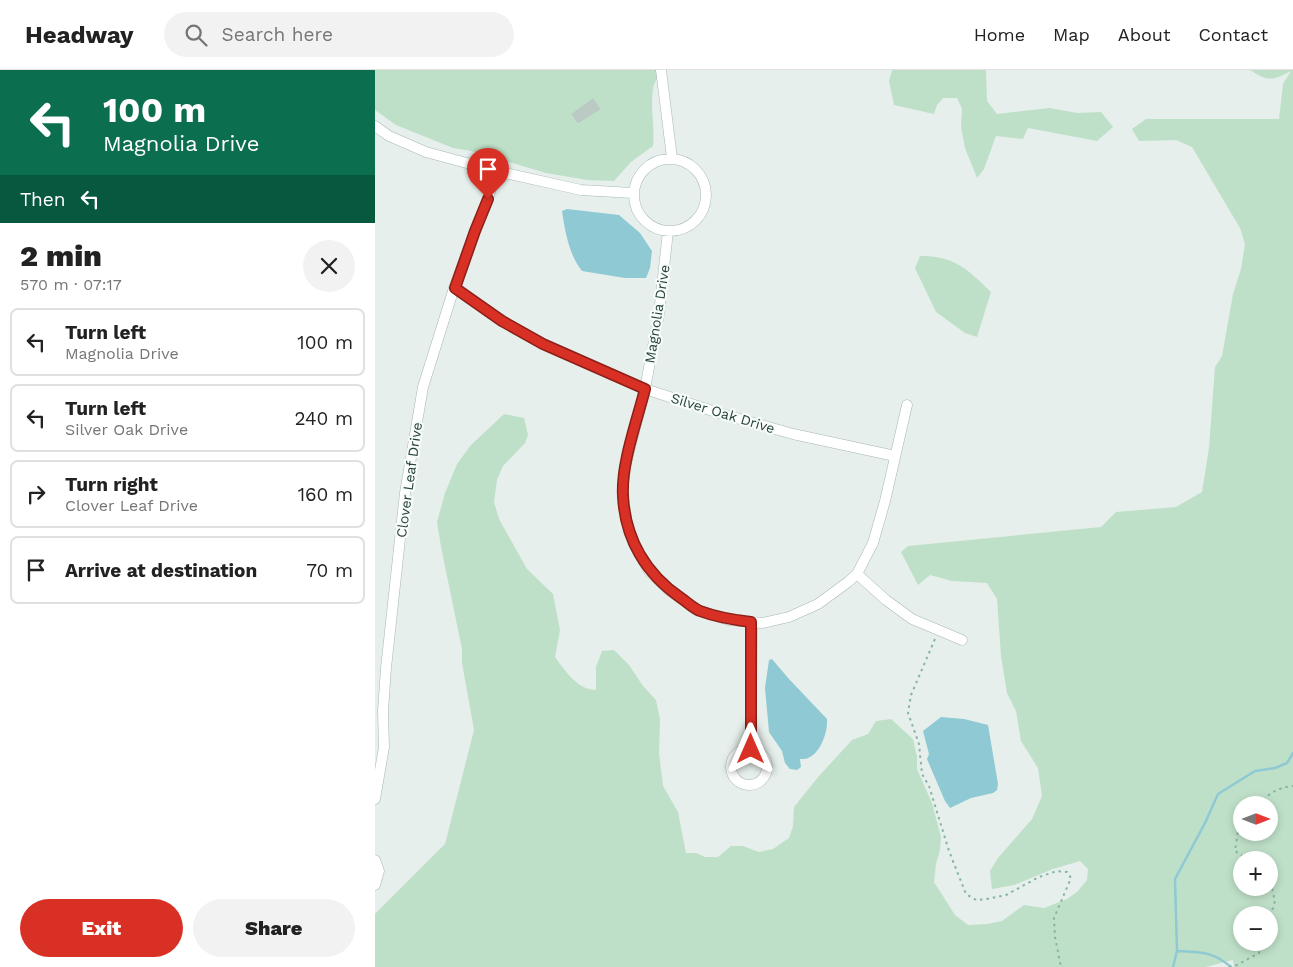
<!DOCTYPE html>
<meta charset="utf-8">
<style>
body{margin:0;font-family:"Work Sans",sans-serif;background:#f2f2f2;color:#222;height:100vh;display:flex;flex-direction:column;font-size:19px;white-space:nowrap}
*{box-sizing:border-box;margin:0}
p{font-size:16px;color:#767676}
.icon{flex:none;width:28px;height:28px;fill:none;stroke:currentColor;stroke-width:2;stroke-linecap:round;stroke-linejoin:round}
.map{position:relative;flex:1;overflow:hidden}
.panel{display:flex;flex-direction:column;background:#fff;width:375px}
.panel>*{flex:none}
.guide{background:#0b6e4f;color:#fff;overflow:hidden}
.needle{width:32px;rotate:90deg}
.fabs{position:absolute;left:858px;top:726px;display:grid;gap:10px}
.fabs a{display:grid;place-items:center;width:45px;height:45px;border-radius:50%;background:#fff;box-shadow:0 2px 8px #0003;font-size:25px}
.pin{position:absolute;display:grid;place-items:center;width:42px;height:42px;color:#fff;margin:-51px -21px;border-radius:50% 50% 50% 0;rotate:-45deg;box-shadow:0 0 5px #0007}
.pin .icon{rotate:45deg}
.me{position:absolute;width:55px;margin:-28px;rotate:0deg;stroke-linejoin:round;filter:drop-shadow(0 0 4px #0008)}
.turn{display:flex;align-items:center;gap:18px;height:105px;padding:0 20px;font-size:22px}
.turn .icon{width:65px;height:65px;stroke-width:2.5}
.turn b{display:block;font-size:35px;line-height:42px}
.then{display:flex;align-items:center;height:48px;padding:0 20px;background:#0003;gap:10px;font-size:19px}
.round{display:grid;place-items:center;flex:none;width:52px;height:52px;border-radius:26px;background:#f2f2f2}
.summary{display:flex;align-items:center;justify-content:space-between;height:85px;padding:0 20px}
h1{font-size:30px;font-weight:800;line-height:38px}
.primary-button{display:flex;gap:10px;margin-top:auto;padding:10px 20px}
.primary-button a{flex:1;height:58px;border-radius:30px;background:#d93025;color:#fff;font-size:20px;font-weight:800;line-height:58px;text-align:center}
.primary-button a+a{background:#f2f2f2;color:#222}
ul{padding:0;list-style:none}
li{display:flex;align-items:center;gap:15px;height:68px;margin:0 10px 8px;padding:0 10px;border:2px solid #e0e0e0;border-radius:8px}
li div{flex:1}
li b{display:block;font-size:19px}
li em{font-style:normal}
header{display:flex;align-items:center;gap:30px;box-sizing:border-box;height:70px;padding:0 25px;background:#fff;border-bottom:1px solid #e0e0e0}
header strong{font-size:24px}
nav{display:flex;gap:28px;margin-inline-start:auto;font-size:18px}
.search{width:350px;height:45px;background:#f2f2f2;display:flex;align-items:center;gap:12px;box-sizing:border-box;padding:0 18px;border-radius:28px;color:#767676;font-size:19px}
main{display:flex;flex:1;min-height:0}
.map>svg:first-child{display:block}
</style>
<header>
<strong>Headway</strong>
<div class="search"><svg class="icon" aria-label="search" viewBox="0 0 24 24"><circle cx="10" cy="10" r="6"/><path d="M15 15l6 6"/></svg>Search here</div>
<nav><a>Home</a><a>Map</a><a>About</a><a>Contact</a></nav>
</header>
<main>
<section class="panel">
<div class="guide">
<div class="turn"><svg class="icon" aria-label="left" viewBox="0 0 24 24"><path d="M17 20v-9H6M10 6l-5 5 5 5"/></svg><div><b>100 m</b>Magnolia Drive</div></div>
<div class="then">Then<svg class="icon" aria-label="left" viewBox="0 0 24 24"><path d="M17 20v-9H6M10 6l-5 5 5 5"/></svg></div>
</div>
<div class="summary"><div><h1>2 min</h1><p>570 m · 07:17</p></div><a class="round"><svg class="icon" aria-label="close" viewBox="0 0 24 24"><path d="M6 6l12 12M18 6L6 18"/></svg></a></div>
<ul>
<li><svg class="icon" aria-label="left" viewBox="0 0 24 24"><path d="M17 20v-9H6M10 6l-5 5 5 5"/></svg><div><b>Turn left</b><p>Magnolia Drive</p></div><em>100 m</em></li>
<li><svg class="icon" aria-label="left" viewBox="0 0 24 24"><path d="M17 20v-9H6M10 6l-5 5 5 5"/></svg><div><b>Turn left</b><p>Silver Oak Drive</p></div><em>240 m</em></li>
<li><svg class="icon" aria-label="right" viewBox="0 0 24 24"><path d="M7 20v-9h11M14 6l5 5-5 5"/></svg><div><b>Turn right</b><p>Clover Leaf Drive</p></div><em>160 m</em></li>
<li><svg class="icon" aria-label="arrive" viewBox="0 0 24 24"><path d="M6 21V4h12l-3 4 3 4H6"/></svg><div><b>Arrive at destination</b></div><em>70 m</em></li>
</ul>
<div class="primary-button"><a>Exit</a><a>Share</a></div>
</section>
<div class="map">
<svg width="918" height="897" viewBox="0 0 918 897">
<rect width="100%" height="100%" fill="#e6efeb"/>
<path fill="#bfe0c8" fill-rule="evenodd" d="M0,0h282c2,10 -3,11 -4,19 -3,18 2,38 0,57l-22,16 -17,19 -27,-1 -41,-7 -75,-22 -18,-3 -57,-23 -21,-15z
M517,0h94l1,31 10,13 52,-6 29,5 23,-1 12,15 -16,14 -69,-13 -5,11 -27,-3 -12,33 -7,9 -12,-30 -4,-21 1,-18 -5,-11h-14l-6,7 -3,9 -40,-9 -5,-24z
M875,0h43v897h-59l-1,-7 -27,7h-831v-53l70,-70 29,-114 -12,-67v-14l-21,-102 -4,-25 8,-29 12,-29 14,-19 33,-31 20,4 4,17 -3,8 -22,23 -6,14 -3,22 5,17 28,50 26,25 7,36 -5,27c10,14 23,33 41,33v-23l6,-16 12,-1 15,15 14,21 13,14 4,19 -1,34 4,33 15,26 8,41h10l9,4h13l13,-11h12l16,6 14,-3 16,-11 4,-12 1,-19 25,-31 33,-36 16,-6 8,-13 15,-2 22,20 4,18v12l15,34 9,34 -1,13 -4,14 -2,18 21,33 13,10 19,-1 15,-3 22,-16 20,3 23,-9 10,-7 10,-12 1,-11 -8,-8 -27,8 -39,16 -22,4 -2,-18 8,-13 34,-39 10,-23 -4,-28 -17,-27 -5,-30 -9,-18 -6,-37 -4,-57 -10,-16 -35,-2 -22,-6 -12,10 -17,-33 7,-6 193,-19 15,-15 60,-5 26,-15 7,-44 6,-81 7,-11 11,-62 8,-25 4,-25 -5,-16 -48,-81 -16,-7 -37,1 -7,-12 14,-10h133l4,-35 8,-13c-19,10 -22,11 -41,-1zM866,735h28v27h-28zM866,790h28v28h-28zM866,845h28v27h-28z
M545,186c33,-1 49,14 71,36l-14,45 -12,-4 -29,-21 -21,-44z"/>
<path fill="#8ec9d4" d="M192,139l52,6 21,18 12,18 -2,17 -4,10h-21l-43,-7c-13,-16 -17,-40 -20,-60z
M397,589l17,20 38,40c1,15 -9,42 -27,40l1,8 -4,3 -7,-1 -5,-6 -3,-12 -13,-19 -4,-44 4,-28z
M566,647l23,2 24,6 10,59 -1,6 -4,3 -22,5 -21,10 -5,-7 -18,-42 2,-5 -6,-23z"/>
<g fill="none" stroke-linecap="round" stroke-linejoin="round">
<path stroke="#8ec9d4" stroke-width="2.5" d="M802,881c23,1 35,0 54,16
M798,897l4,-16 -2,-72 30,-56 13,-29 37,-23 20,-3 12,-5 6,-10"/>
</g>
<path fill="#bbcac4" stroke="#b8c9c2" d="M218,29l7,10 -22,14 -6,-9z"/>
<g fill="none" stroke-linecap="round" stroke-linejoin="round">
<defs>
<path id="minor" d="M286,0l11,88
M0,56l14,10 37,16 70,19 85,19 52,3
M259 125a36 36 0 1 1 72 0a36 36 0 1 1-72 0Z
M293,161l-9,83 -14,75 -21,82 -1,25 4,26 8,24 14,25 20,19 29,20 31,10 34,3 26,-6 29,-13 30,-22 9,-8 16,-31 12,-42 22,-96
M79,218l61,41 28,15 102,45 77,25 71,20 102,22
M482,504l29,26 26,19 50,21
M376,679l1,-127
M356 697a18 18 0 1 1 36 0a18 18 0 1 1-36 0Z
M0,729l9,-52 -1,-36 3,-43 19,-175 18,-106 31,-99 21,-57 13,-32 8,-28
M0,790l4,11 -4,14"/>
</defs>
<use href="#minor" stroke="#a8b8b2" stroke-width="11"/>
<path stroke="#86b3a5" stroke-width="2" stroke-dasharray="2.5 4" stroke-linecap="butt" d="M560,569l-24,56 -3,18 11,31 3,30 7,12 20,65 17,43 10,6 11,-1 19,-4 33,-18 18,-6 10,1 4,6 -17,40 1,19 6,30
M884,735c8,-11 20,-18 34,-19
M866,757l-3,4 -3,20 13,9
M894,806l6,25 -6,20
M854,897l8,-2 22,-12 3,-11"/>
<use href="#minor" stroke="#fff" stroke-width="10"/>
</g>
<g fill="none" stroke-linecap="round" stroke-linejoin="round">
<defs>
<path id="route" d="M113,129l-13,32 -20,57 47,33 41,23 102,45c-8,32 -24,75 -22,107 2,43 23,78 58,102 6,4 12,10 19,13 16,6 34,9 51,11v127"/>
</defs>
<use href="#route" stroke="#8d1f18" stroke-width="12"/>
<use href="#route" stroke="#d93025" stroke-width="9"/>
</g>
<g text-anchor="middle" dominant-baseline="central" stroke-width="4.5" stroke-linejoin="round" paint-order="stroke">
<g font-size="14" fill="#24423a" stroke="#f7fbf9">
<text transform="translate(282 244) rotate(-81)">Magnolia Drive</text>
<text transform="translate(348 343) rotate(17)">Silver Oak Drive</text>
<text transform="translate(34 410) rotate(-82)">Clover Leaf Drive</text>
</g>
</g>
</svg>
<div class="fabs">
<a><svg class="needle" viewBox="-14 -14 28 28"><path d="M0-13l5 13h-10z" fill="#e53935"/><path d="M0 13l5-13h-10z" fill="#767676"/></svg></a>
<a>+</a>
<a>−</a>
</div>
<div class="pin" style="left:113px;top:129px;background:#d93025"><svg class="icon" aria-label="arrive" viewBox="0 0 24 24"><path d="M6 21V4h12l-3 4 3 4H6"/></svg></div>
<svg class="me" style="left:376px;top:679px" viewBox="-20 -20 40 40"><path d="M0-17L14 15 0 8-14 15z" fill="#d93025" stroke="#fff" stroke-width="4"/></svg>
</div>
</main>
